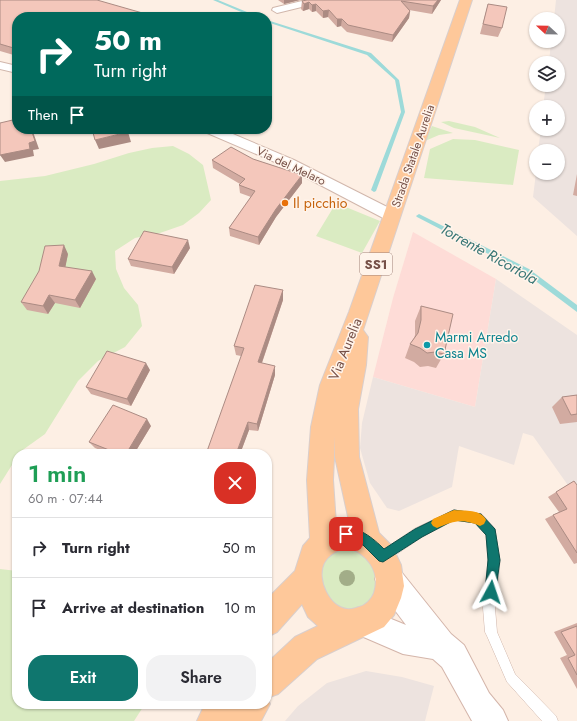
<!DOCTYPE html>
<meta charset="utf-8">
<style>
body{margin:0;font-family:Jost,sans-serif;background:#f2f2f3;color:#2b2b33;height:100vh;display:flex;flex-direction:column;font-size:15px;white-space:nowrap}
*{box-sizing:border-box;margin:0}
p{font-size:13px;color:#7c7c81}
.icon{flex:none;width:22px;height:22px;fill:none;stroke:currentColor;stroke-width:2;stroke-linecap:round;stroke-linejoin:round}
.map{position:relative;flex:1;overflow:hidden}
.side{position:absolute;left:12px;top:449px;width:260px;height:260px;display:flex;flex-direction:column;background:#fff;border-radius:16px;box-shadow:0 1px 3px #0004}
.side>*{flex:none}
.banner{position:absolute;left:12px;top:12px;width:260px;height:122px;border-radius:16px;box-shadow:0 1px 3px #0004;background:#00695c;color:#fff;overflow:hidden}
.needle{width:26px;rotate:292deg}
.controls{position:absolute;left:529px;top:12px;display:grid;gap:8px}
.controls a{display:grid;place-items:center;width:36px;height:36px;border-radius:50%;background:#fff;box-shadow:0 1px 3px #0004;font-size:20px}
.pin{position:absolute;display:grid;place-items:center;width:34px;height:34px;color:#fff;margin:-17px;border-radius:8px;box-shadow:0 2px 6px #0006}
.me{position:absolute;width:44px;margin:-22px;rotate:5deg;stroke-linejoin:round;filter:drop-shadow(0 0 3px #0008)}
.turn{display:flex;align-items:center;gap:14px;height:84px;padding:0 16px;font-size:18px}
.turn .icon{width:52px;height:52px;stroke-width:2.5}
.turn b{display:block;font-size:28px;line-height:34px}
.then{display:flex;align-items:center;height:38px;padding:0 16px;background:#0003;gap:8px;font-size:15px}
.round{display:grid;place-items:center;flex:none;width:42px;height:42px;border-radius:16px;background:#f2f2f3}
.head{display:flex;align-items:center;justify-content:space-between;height:68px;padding:0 16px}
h1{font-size:24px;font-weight:600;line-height:30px;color:#1e9e55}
.cta{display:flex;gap:8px;margin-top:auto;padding:8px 16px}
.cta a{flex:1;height:46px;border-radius:16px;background:#0f766e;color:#fff;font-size:16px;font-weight:600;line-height:46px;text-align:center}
.cta a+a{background:#f2f2f3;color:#2b2b33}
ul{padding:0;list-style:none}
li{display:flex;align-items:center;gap:12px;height:60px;padding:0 16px;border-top:1px solid #e1e1e2}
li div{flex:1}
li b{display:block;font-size:15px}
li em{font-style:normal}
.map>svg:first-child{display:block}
</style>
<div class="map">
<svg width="577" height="721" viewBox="0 0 577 721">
<rect width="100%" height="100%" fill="#fdefe4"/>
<path fill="#fedcd7" d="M413,232l83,47 -21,128 -102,-30 20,-79z"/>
<path fill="#ede3df" d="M556,0h21v236l-44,-39 3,-24h22v-22h-20l3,-22h17v-22h-15l3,-22h12v-22h-9l2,-22h7v-22h-4z
M496,279l81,56v163l-44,-62 -10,-3 -9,32 -55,-19 -7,41 -53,24 -12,-3 -17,-25 -10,-35 2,-25 11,-46 102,30z
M366,671l36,6 32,9 -9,35h-140l13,-15 29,-23z"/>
<path fill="#daebc2" d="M449,121l26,6 25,11 -46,-10 -13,-6z
M432,126l21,7 -14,2 -14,6z
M453,139l22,1 44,10 -6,35 -89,-7 6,-29z
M173,146l16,8 14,11 8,35 -12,13 -16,12 -23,8 -25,5 -20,13 1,18 8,19 14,17 4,21 -17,21 -27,14 -20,20 -33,53 -28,20v3l-17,27v-303l45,-5 49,-12 35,-11 23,-5z
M336,203l44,18 -18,32 -46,-17z
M341,541l37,23 -2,36 -18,14 -33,-9 -9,-45z
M0,569l17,2v133h128l-11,17h-134z"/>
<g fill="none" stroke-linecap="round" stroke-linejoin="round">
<path fill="#9ddad9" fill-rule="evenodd" d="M213,0h5l41,17h-6z
M267,20l104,33 28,27 6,32 -29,79 -2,1 -3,-2 30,-78 -6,-32 -28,-25 -100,-33z
M419,214l110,55 48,36v7l-52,-39 -108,-56 -1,-1z"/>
<defs>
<path id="lane" d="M454,510l28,4 13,15 5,32 -5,47 2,24 18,42 41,42 2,5h-16l-35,-39 -20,-46 -2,-4 -2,-24 5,-47 -2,-26 -11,-12 -20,-3 -33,17 -34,23 -4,2 -4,-2 -2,-4 2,-4 34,-23z"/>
<path id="street" d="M306,0h17l-1,2 -45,11 -5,-3 1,-2z
M0,62l17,4v7l-17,-4z
M204,129h17l73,31 103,52 2,4 -2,4 -5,1 -5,-1 -103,-54 -79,-34z"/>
<path id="secondary" d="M389,565l10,4 52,65 13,11 25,48 14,17 5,11h-36l-30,-54 -9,-8 -30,-5 -51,-22 -5,-10 5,-10 10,-5 44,18 -27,-36 -4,-10 4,-10z"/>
<path id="primary" d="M460,0h12l-109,330 5,7 -2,28 -8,44 1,48 20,76 13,13 9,19 3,21 -3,12 -7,17 -10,12 -67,32 -39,35 -11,4 3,6 -9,17h-64l8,-17h62v-41l28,-26 23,-11 -10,-9 -6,-13 -25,28 -10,5v-38l28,-28 8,-25 7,-8 -3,-58 4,-53 9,-42 29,-73zM335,436v21l14,64h-3l-10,3 -3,-44zM346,547c21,6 35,24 28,46 -2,6 -9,13 -15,14 -4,1 -8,3 -12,2 -18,-2 -31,-30 -23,-46 5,-9 13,-12 22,-16z"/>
</defs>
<use href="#lane" stroke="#d1b7ac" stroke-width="1"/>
<use href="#street" stroke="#d1b7ac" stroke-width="2"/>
<use href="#secondary" stroke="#d4b5aa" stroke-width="2"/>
<use href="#primary" stroke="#d9cecc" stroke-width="2"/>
<use href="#lane" fill="#fff" fill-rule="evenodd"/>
<use href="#street" fill="#fff" fill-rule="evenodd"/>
<use href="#secondary" fill="#fff" fill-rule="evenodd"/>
<use href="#primary" fill="#fec89a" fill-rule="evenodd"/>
</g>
<circle fill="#a2ad88" cx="347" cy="578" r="8"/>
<path fill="#d2aba1" d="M0,0l17,17v39l-17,-5z
M278,0h22l-16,4z
M307,0h134l-9,14 -23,-4 1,1 -1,7 -17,24 -45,-10 -6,-6 -4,1 -9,-10 -5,1 -7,-7 -4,1 -3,-3 -6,2 -2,-2 1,-8z
M488,4l14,24 -4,9 -18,-3z
M212,160l90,23 -26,34 -17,28 -29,-9 -1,-8 22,-31 -11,-4 -1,-8 1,-1 -27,-16z
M577,174v22l-4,-1z
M190,248l-16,26 -43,-8 -3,-7z
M68,254l-3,13 31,12 -16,29 -25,-5 -7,11 -21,-4 -6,-8z
M283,290v10l-21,63 13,12 -17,56 -9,-1 -9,24 1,-98 -5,-1 -2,-9z
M421,306l23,48 -8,14 -8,-2 -8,1 -6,-5 -9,-4 5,-14 4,-6 1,-3v-14z
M150,370l-19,36 -40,-12 -5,-7z
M577,395v27l-17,2 -8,-17 10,-10z
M151,426l-17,28h-24l-15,-6 -6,-6z
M574,481l3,4v78l-3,1 -29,-45 14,-7 -11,-15z
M577,623v66l-17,-31 7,-3 -13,-23z"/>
<path fill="#ab8b83" d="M284,0h16l-16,4z
M438,0h3l-9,14 1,-8z
M309,2v7l-6,2 1,-7z
M316,4v7l-4,1v-7z
M329,10l-1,7 -5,1v-7z
M410,11l-1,7 -17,24 1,-7z
M146,14l1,3h-5z
M337,19h5l-1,7 -4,1z
M31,129h1l7,20 -6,1 1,6 -29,6 -5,-7 29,-12z
M128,132l3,10 -32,7 -4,-9z
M302,175v8l-26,34 -17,28 -1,-8 18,-28z
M188,240l2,8 -16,26 -2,-7z
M64,245l4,9 -4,20 -5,-8z
M92,271l4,8 -16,29 -5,-8z
M283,290v10l-24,71 -1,-9z
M49,295l6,8 -7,11 -5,-8z
M146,363l4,7 -19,36 -4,-7z
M275,366v9l-17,56 -1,-7z
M147,419l4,7 -17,28h-8z
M248,422l1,8 -9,24h-4z"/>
<path fill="#f4c7bb" stroke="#ab8b83" d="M0,0h97l49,14 -4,3h-125v32l-17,-5z
M307,0h131l-5,6 -32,-5 9,10 -17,24 -45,-10 -6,-6h-5l-8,-9 -6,1 -7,-7 -4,1 -3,-3 -5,2 -2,-3z
M488,4l19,3 -5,21 -19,-4z
M17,119v10h14l4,12 -6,2 1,6 -30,6v-32z
M92,129h35l1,3 -33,8z
M231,147l22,12 49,16 -26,34 -18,28 -29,-9 26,-37 -16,-6 6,-6 -33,-19z
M144,231l44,9 -16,27 -44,-8z
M64,245l-5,21 33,5 -17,29 -26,-5 -6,11 -22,-4 18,-31 6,-25z
M255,285l28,5 -25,72 17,4 -18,58 -9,-2 -12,32h-30l38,-106 -10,-2z
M421,306l32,8 -9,40 -9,-2 -8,1 -7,-5 -10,-4 8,-11 3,-13z
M107,351l39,12 -19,36 -41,-12z
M577,395v19l-6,1 -9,-18z
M113,405l34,14 -21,35h-7l-30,-12z
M574,481l3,4v68l-24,-38 14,-6 -11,-17z
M577,626v49l-9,-17 7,-3 -14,-23z"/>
<path fill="#0f766e" stroke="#0a4d48" d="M454,510l27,4 14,15 5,31 -5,36 -4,2 -4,-2 -2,-4 3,-32 -2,-25 -11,-12 -21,-3 -32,17 -39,25 -4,-1 -16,-16 -21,-7 -2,-4 2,-4c15,-6 32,9 42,19l31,-20z"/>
<path fill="#f59e0b" d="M454,510c11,1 27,-1 32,10l-2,4 -4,2c-18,-8 -26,-5 -43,2l-4,-2 -2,-3 2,-4z"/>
<circle fill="#e8710a" stroke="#fff4eb" stroke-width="1.5" cx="285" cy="203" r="4"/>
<circle fill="#0f9aa8" stroke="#fff4eb" stroke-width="1.5" cx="427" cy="345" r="4"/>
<g text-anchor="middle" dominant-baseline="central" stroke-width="3" stroke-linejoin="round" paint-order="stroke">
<g font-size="12" fill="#775148" stroke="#fff4eb">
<text transform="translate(413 156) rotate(-71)">Strada Statale Aurelia</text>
<text transform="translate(291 166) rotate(25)">Via del Melaro</text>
</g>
<rect fill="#fff4eb" stroke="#a08279" stroke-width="1" x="360" y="253" width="32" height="22" rx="3"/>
<g font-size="13" font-weight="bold" fill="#775148">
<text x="376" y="264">SS1</text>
</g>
<g font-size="14" fill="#c56008" stroke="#fff4eb" text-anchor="start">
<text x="293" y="203">Il picchio</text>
</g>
<g font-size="14" fill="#0d838f" stroke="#fff4eb" text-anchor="start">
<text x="435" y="337">Marmi Arredo<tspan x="435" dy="16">Casa MS</tspan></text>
</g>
<g font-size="14" fill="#775148" stroke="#fff4eb">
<text transform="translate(345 349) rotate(-68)">Via Aurelia</text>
</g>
<g font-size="15" font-style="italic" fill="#387675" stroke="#fff4eb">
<text transform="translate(489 254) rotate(29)">Torrente Ricortola</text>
</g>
</g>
</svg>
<div class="controls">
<a><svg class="needle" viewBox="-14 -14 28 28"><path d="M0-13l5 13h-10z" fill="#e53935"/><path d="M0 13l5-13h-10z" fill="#7c7c81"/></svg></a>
<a><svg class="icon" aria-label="layers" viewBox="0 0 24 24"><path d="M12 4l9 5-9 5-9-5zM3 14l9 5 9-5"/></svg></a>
<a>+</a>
<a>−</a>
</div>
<div class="pin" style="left:346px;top:534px;background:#d93025"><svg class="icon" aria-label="arrive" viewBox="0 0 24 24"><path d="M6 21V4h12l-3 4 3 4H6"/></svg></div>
<svg class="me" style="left:491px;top:592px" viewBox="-20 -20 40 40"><path d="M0-17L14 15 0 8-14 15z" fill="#0f766e" stroke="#fff" stroke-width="4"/></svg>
<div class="banner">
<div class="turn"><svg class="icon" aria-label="right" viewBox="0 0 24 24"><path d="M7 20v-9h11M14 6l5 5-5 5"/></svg><div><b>50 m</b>Turn right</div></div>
<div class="then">Then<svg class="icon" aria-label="arrive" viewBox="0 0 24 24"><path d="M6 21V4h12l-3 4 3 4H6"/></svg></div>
</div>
<section class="side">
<div class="head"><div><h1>1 min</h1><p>60 m · 07:44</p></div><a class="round" style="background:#d93025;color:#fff"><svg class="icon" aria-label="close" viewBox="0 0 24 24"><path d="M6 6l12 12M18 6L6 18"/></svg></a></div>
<ul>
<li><svg class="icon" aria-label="right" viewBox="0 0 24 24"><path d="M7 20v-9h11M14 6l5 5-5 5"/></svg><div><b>Turn right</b></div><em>50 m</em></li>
<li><svg class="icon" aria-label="arrive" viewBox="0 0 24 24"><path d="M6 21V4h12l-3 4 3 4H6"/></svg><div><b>Arrive at destination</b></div><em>10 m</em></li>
</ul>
<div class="cta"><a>Exit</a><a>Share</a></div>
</section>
</div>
